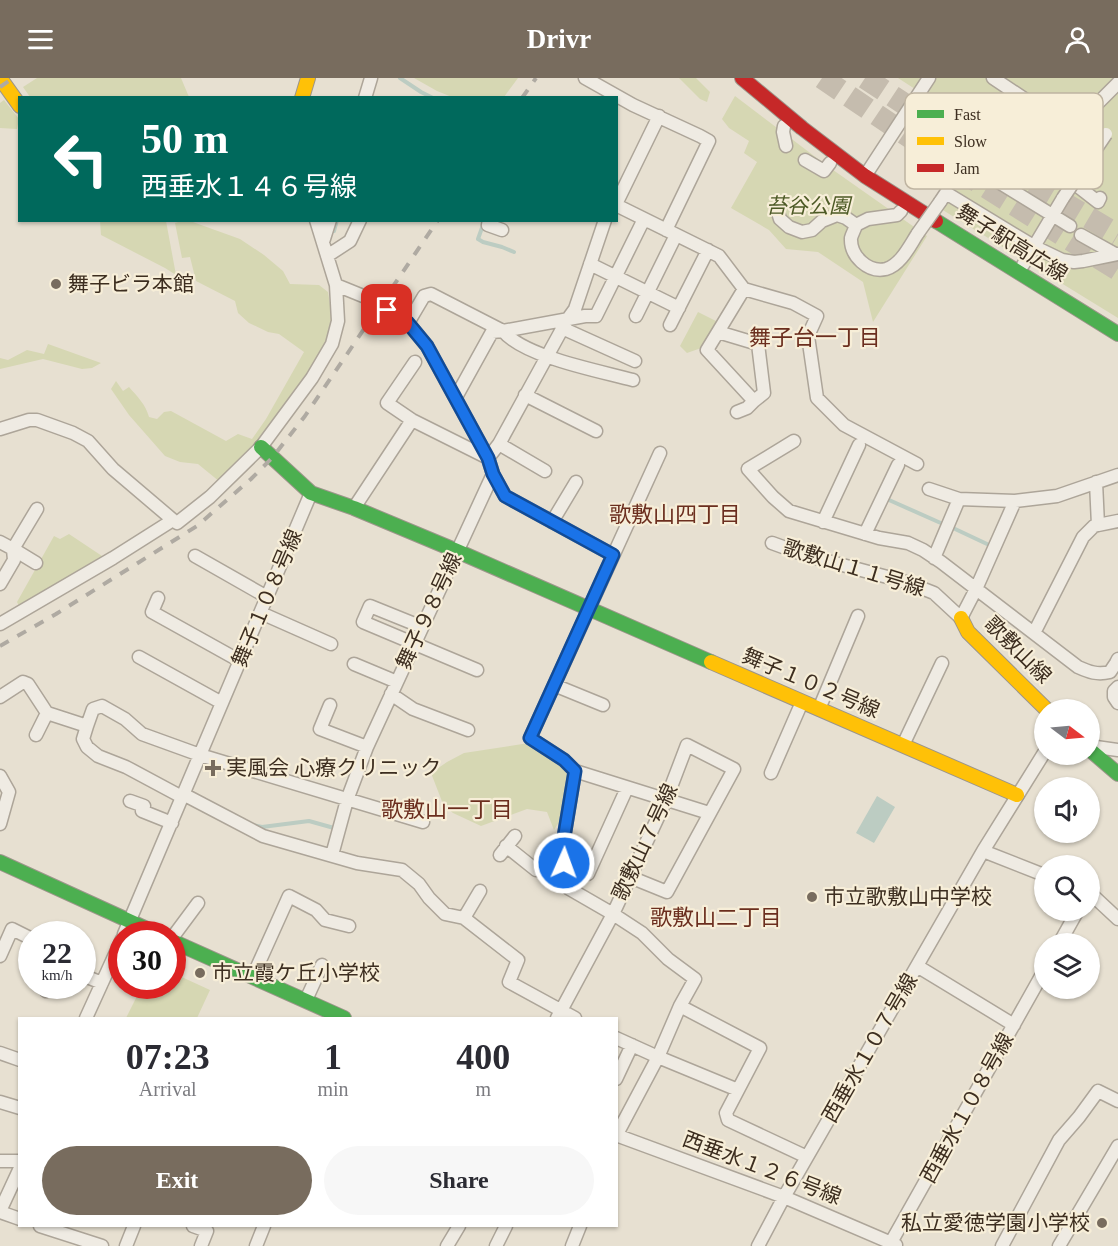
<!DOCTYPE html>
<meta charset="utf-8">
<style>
body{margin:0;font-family:"Times New Roman","Noto Sans JP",serif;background:#f7f7f7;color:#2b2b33;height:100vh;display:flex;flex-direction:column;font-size:22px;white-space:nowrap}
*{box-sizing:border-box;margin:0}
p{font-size:20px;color:#7c7c81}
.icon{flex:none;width:33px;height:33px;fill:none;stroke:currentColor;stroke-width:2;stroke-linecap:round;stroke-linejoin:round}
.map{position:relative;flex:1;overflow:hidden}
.sheet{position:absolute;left:18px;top:939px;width:600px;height:210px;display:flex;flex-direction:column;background:#fff;border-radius:0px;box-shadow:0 2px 4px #0004}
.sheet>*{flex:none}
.hud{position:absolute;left:18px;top:18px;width:600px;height:126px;border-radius:0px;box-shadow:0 2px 4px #0004;background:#00695c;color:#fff;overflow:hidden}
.needle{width:39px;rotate:106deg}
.tools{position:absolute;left:1034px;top:621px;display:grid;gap:12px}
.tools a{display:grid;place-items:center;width:66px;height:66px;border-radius:50%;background:#fff;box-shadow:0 2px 4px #0004;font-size:30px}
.speed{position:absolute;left:18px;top:843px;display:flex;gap:12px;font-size:30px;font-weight:700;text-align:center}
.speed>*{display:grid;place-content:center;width:78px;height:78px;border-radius:50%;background:#fff;box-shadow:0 2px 4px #0004;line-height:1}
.speed small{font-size:15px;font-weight:400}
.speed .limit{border:9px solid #d22;background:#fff;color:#111}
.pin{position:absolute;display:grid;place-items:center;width:51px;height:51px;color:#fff;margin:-26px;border-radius:12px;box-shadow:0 3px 9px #0006}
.me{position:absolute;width:66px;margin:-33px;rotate:2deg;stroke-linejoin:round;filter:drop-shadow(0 0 4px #0008)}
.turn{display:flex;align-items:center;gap:21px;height:126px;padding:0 24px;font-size:27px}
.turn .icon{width:78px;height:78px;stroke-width:2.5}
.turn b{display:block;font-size:42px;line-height:51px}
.eta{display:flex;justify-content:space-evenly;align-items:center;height:102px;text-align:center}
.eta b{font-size:36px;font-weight:600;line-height:42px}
.cta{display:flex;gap:12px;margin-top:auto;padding:12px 24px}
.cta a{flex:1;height:69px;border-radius:36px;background:#786c5e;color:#fff;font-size:24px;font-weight:600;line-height:69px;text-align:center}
.cta a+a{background:#f7f7f7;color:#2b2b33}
header{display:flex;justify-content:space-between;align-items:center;height:78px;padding:0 24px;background:#786c5e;color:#fff;font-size:27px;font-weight:600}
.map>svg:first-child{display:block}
</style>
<header><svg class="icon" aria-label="menu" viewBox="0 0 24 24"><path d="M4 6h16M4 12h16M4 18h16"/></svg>Drivr<svg class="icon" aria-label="person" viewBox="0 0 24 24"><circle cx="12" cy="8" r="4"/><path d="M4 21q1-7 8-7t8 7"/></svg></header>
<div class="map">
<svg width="1118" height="1168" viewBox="0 0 1118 1168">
<rect width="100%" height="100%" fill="#e7e0d1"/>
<path fill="#d6d7b3" d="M37,0h144l8,19h-159l-7,-10z
M414,0h104l-14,19h-52l-15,-6z
M679,0h17l14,14 -3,10 -7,-3z
M898,0h220v240l-185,-114 47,-73z
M735,18l91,69 101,71 -54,86 -10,-40 -45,-30 -32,-3 -17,-19 -38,-22 26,-46 -13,-9 5,-12 -20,-13 -7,-9z
M4,22l15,19 -2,10 -17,-1v-25z
M100,143h66l10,54 -11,-7 -64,-33z
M182,143h8l50,18 24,16 19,16 7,13 29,1 9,7 4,24 -1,21 -51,80 -60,65 -22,-18 -18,-2 -15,-6 -36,-41 -18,-26 5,-8 7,10 6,-4c8,9 17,18 20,30l8,2 7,-7 7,-1 55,30 12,-7 14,5 14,-20 38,-67 -25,-18 -11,-2 -19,-9 -11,-10 -3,-12 -39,-20 -6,-24 -8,1 -7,-35z
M698,234l18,9 -12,26 -17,6 -7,-7z
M48,266l53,19 -9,5 -10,1 -39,-10 -43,10v-11l8,2 19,-10 17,4z
M69,456l36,24 -85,50 -3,-6 37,-66 6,3z
M529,665l38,24 3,7 -11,48 -5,8 -7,-18 -20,-3 -46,17 -28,-13 -10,-9 -12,-31 16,-11 17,-9z
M173,895l37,17 -13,28h-71l16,-32h30z"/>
<path fill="#bcccc2" d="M877,718l18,11 -21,36 -18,-10z"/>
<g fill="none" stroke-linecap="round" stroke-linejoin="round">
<path stroke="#bcccc2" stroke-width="4" d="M400,0l21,14 12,6
M484,144l-6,17 5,3 19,5 12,5
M334,153l3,-11
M889,422l54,24
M953,450l34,16
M252,747l10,2 47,-6 25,7"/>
<path stroke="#c5bcae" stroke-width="12" stroke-dasharray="12 6" stroke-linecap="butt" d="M368,220l19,12"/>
<path stroke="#c5bcae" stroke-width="22" stroke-dasharray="22 11" stroke-linecap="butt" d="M822,0l132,89 164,103
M865,0l103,68 150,89"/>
<defs>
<path id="street" d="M585,0l48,27 67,31 9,5 -43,89
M993,0l42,28 33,7 24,-4 26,-26
M365,20l6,-20
M784,48l-1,6 3,14
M1033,64l5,4 3,11 21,17 36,28 2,-4
M805,82l19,11 6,-8
M979,92l91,56
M865,98l64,-98
M940,124l6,-9 89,54 27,13 12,2 9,-1 35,-7
M616,126l43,-88
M616,127l103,51 25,33 49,14 24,13 -9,20 9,62 27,27 73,39
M777,131l3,10 9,8 13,5 10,-2 10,-9 15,-6 9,3 10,7
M901,133l-4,4 -29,4 -12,6c-1,4 -4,9 -5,13 -1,18 17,35 35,31 15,-4 24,-24 32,-36
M489,142l-1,5 14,5
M1081,157l34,19
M323,164l7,-22
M327,178l23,-15 10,-21
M590,186l89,44
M1023,187l40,-67
M336,207l32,13
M387,232l21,13 19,23 61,112 5,16 12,22 108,59
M636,238l40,-81
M408,245l16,-27 7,-2 72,37 82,-15h11l48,-97
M670,247l38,-75
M562,250l73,33
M718,254l40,12 6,49 -10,8
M415,284l-28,41 25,17 76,38 11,-14 68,-124 8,-11 30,-89
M525,317l71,36
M456,319l36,-65 11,-1c21,26 97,40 130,49
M737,334l10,-4 7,-7 -47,-51 37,-61
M0,351l29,-9h8l36,13 15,8 25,28 60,51
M794,363l-46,28 25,28 16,14 90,27 29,5 15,7 18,12 137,105c11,5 19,8 32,5l6,-9 2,-4
M499,366l46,27
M929,411l30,10
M354,430l58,-88
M173,442l4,3 33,-26 51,-50 51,-69 20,-34 6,-23 -2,-36 -20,-65
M552,444l24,-40
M823,444l36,-77
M1098,447l20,-4
M865,456l33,-69
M0,464l13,7 1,11 -14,24
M772,465l33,12 101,27 28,11 27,25 15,-29 39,-88 42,-5 61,-21
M195,478l72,41
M934,480l25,-59 56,2
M36,485l-23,-14 24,-40
M158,520l-6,14 88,49
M261,535l70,31
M0,546l113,-66 60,-38
M422,549l-52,-21 -7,16 114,48
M1034,555l49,-96 11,-11 4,-1 -2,-43
M139,579l83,46
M354,586l43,18
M554,607l49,20
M1118,609l-4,4v6l4,6
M391,616l22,15 55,21
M0,619l23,-15 5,2 19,29 40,13 6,-17 9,-3 23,13 17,15 58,21 223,67
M330,627l-10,24 47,18
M819,631l39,-93
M87,648l-4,13 4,8 11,9 28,11 56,30
M36,657l11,-22
M903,667l39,-82
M1089,668l29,4
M575,693l134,42
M771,695l31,-71
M0,698l9,16 -9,32
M183,716l80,42 94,27 45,7 17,14 10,14 16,16 19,4 54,42 -9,22 66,36
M130,723l14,5 -2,5 30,12
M506,768l30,24 28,-3
M983,773l61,24
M332,777l15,-55 20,-53 126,-273
M500,777l15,-19
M564,785l24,11 39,-86
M1089,814l29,27
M464,840l16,-27
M124,856l187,-441
M172,860l26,-35
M1059,866l19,-34
M0,878l12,-27 20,10
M917,888l97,59
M82,897l20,8
M253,898l36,-80 27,14 9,10 24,6
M46,913l2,-5
M306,922l16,-35
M680,928l80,42 -34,65 2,7 79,37
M86,940l36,-79
M557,940l56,-104 53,-114 21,-55 47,24 -67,123 -37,-15
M616,960l42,19 80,33
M0,975l20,7
M616,1001l16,-34
M0,1024l20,6
M616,1057l168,62 112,48
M616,1058l42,-79 22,-51 15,-27 -27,-20 -26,-26 -29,-19 -45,-26 -4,-21 -1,-24 12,-72 -11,-11 -34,-22 130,-285
M0,1083h20
M0,1133l20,-43
M0,1134l20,7
M40,1148l62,20
M193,1148l14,5 -6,15
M126,1168l8,-20
M256,1168l8,-20
M447,1168l12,-20
M496,1168l10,-20
M572,1168l8,-20
M758,1168l26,-49 199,-346 61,-98
M889,1168l155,-275
M1002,1168l57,-106 20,-23 19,-26 20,10
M1059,1168l59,-100"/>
<path id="fast" d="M936,143l182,113
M261,369l50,46 43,15 103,43 254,111
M1089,671l29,25
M0,784l158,72
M172,863l172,77"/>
<path id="slow" d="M0,0l20,28
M302,20l6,-20
M961,540l7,14 79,78
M711,584l306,133"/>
<path id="jam" d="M742,0l60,50 63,48 71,45"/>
</defs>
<use href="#street" stroke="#ada599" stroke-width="15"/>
<use href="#fast" stroke="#9c958a" stroke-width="16"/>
<use href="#slow" stroke="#9c958a" stroke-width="16"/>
<use href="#jam" stroke="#9c958a" stroke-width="16"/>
<use href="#street" stroke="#efebe3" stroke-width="12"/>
<use href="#fast" stroke="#4caf50" stroke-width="14"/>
<use href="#slow" stroke="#ffc107" stroke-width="14"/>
<use href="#jam" stroke="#c62828" stroke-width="14"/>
<path stroke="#afaaa2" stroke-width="4" stroke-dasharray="10 10" stroke-linecap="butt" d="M0,9l13,-9
M522,20l14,-20
M0,568l56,-32 141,-88 54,-47 21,-21 33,-42 133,-196"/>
<defs>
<path id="street-bridge" d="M1063,120l43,-64
M918,155l22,-31"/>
</defs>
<use href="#street-bridge" stroke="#ada599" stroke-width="15" stroke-linecap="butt"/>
<use href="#street-bridge" stroke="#efebe3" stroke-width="12"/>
</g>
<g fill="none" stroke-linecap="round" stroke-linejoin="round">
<defs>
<path id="route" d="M387,232l21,13 19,23 61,112 5,16 12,22 108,59 -83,183 34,22 11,11 -12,72 1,20"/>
</defs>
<use href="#route" stroke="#114b97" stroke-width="15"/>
<use href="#route" stroke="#1a73e8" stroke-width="10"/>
</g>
<g fill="#786c5e" stroke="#f7eed8" stroke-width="2">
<circle cx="56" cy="206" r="6"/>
<path d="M210 681h6v6h6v6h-6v6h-6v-6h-6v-6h6z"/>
<circle cx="812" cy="819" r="6"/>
<circle cx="200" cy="895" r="6"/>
<circle cx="1102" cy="1145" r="6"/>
</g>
<g text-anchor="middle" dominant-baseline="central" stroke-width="4.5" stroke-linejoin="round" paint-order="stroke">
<g font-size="21" font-style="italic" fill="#4d5a26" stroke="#f7eed8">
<text x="808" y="128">苔谷公園</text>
</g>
<g font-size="21" fill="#3d2e20" stroke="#f7eed8">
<text transform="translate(1012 165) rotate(32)">舞子駅高広線</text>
<text transform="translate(854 490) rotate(17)">歌敷山１１号線</text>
<text transform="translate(267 520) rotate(-67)">舞子１０８号線</text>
<text transform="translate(429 533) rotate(-65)">舞子９８号線</text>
<text transform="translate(1018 572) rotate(45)">歌敷山線</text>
<text transform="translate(811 605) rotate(23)">舞子１０２号線</text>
<text transform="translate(645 764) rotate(-65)">歌敷山７号線</text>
<text transform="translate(870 970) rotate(-60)">西垂水１０７号線</text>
<text transform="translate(967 1030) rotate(-61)">西垂水１０８号線</text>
<text transform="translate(762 1090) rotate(21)">西垂水１２６号線</text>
</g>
<g font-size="21" fill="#3d2e20" stroke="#f7eed8" text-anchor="start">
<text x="68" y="206">舞子ビラ本館</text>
<text x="226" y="690">実風会 心療クリニック</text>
<text x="824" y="819">市立歌敷山中学校</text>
<text x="212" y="895">市立霞ケ丘小学校</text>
<text x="1090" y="1145" text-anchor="end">私立愛徳学園小学校</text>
</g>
<g font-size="22" fill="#6b2e1e" stroke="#f7eed8">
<text x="815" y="259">舞子台一丁目</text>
<text x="675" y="436">歌敷山四丁目</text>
<text x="447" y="731">歌敷山一丁目</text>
<text x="716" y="839">歌敷山二丁目</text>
</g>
</g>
<rect x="905" y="15" width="198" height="96" rx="9" fill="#f7eed8" stroke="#bfb4a1" stroke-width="1.5"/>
<rect x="917" y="32" width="27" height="8" fill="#4caf50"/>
<rect x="917" y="59" width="27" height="8" fill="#ffc107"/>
<rect x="917" y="86" width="27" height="8" fill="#c62828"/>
<g font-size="16" fill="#3d2e20">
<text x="954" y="42">Fast</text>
<text x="954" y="69">Slow</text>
<text x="954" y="96">Jam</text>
</g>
</svg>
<div class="tools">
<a><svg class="needle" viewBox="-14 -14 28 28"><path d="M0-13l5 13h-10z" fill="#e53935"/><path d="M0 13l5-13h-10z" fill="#7c7c81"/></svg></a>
<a><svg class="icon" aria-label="sound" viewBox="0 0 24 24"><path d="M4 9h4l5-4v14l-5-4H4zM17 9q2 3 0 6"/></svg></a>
<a><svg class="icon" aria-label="search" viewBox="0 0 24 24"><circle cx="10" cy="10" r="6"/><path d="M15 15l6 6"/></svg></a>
<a><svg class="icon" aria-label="layers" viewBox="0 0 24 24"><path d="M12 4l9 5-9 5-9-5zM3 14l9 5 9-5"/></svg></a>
</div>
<div class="speed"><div>22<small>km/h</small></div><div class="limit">30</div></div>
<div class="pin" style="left:387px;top:232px;background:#d93025"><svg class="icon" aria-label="arrive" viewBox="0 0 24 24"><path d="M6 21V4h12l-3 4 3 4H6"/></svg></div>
<svg class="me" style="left:564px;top:785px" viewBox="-20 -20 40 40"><circle r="17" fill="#1a73e8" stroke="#fff" stroke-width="3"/><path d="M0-11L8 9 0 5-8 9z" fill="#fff"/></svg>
<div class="hud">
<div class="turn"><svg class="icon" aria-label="left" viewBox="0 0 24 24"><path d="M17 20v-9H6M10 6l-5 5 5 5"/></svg><div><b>50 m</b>西垂水１４６号線</div></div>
</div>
<section class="sheet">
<div class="eta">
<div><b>07:23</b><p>Arrival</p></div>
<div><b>1</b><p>min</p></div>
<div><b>400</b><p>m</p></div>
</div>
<div class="cta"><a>Exit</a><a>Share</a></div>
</section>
</div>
